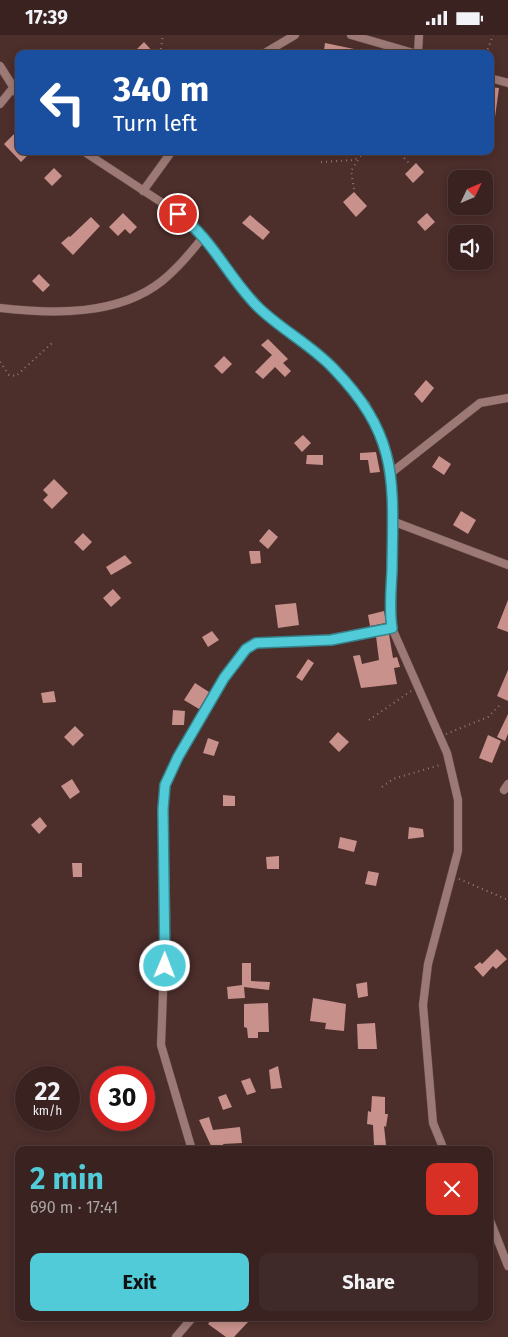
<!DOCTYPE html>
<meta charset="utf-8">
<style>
body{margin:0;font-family:"Fira Sans",sans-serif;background:#402a29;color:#f1f3f6;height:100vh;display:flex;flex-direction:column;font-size:19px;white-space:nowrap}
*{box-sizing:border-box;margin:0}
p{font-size:16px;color:#aba4a5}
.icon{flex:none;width:28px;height:28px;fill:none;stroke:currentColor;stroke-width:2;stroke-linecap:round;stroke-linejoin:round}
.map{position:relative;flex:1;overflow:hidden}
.side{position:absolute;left:15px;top:1111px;width:478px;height:175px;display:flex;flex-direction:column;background:#392220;border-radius:10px;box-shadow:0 2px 8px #0003,0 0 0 1px #533f3e}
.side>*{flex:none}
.hud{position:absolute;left:15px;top:15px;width:479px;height:105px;border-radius:10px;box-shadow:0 2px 8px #0003,0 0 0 1px #533f3e;background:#1a4fa0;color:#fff;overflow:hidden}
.needle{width:32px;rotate:46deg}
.fabs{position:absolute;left:448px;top:135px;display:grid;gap:10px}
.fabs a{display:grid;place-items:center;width:45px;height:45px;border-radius:10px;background:#392220;box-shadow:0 2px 8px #0003,0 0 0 1px #533f3e;font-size:25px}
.speed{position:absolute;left:15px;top:1031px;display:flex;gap:10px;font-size:25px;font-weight:700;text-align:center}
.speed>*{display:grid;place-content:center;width:65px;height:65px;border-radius:50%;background:#392220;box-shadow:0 2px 8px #0003,0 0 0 1px #533f3e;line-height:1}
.speed small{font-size:12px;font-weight:400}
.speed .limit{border:8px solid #d22;background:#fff;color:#111}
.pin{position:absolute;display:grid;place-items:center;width:42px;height:42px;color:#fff;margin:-21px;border:2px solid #fff;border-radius:50%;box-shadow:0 1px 5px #0007}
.me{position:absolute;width:55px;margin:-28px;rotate:1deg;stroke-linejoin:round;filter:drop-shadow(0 0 4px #0008)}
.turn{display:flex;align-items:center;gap:18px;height:105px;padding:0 15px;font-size:22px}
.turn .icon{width:65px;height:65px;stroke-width:2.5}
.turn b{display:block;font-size:35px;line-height:42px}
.round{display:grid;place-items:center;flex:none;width:52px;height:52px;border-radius:10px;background:#402a29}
.head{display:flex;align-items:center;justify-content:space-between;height:85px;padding:0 15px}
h1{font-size:30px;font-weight:700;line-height:38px;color:#52cbd8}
.primary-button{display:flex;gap:10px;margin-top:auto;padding:10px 15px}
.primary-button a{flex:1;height:58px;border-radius:10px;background:#52cbd8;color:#111;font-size:20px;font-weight:700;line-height:58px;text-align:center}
.primary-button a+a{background:#402a29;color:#f1f3f6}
.status{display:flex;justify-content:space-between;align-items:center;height:35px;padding:0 25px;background:#392220;direction:ltr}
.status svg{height:14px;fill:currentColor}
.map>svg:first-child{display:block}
</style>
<div class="status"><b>17:39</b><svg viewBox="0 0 49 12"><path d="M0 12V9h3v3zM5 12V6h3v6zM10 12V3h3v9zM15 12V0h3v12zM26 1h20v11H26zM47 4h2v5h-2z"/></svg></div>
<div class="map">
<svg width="508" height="1302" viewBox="0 0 508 1302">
<rect width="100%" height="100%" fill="#4c2e2b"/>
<path fill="#c9918b" d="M144,7l11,12h-23z
M325,8l34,7 -1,4h-19l-15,-4z
M490,52l9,1 -4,29 -5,-1z
M19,94v22l8,5 -6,6 -17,-18z
M416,128l8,9 -11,11 -8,-9z
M54,133l8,8 -10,10 -8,-8z
M354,157l13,14 -11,11 -13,-15z
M123,178l14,14 -7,7 -5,-5 -7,7 -9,-9z
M427,178l8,9 -10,9 -8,-9z
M250,180l20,17 -7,8 -21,-17z
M91,182l9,9 -27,29 -12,-12 8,-7 1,1z
M39,239l11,11 -7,7 -11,-11z
M268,304l20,20 -5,4 8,8 -6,6 -10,-10 -12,12 -8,-7 17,-17 -11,-10z
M224,321l8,8 -10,10 -8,-8z
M426,345l8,8 -12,15 -8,-9z
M303,400l8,8 -9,9 -8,-9z
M376,417l4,20 -10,1 -2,-13h-8v-7z
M307,420h16v10l-17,-1z
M439,421l12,8 -7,11 -12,-8z
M54,444l14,14 -16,16 -9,-9 5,-5 -5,-5z
M461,476l15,9 -8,14 -15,-9z
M269,494l9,8 -10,12 -9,-8z
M83,498l9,9 -9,9 -9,-9z
M249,516h11l1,12 -10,1z
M125,520l7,8 -21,12 -5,-8z
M113,554l8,9 -10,9 -8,-9z
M508,565v32l-11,-4z
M296,568l3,22 -21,3 -3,-23z
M384,576l2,12 -16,3 -2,-11z
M212,596l7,9 -11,7 -6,-10z
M389,599l4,24 4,-1 3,10 -6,1 3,16 -36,4 -8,-32 7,-1 2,9 17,-4 -3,-24z
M308,624l6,4 -12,18 -6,-4z
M508,635v31l-11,-5z
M195,648l14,9 -10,17 -15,-9z
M54,656l2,11 -13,1 -2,-10z
M173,675l12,1 -1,14h-12z
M508,679v20l-3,7 -8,-4z
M75,691l9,9 -11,11 -9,-9z
M338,697l11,10 -10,10 -10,-10z
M488,700l13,6 -9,22 -13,-5z
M208,703l11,4 -5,14 -11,-3z
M72,744l8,13 -10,7 -9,-13z
M223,760l12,1v10h-12z
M40,782l7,9 -8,8 -8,-9z
M409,792l14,2 1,8 -16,2z
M340,802l17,4 -3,11 -16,-4z
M279,821v13h-12l-1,-12z
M72,828h10v14h-9z
M368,836l11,2 -3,13 -11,-2z
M497,914l10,10 -11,10 -3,-3 -10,11 -9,-10 6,-5 2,2z
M242,928h9v18l19,1 -1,8 -25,-3 1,11 -17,1 -1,-12 15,-2z
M367,947l1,14 -10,2 -2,-14z
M313,963l33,6 -2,27 -19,-2 1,-6 -16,-2z
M268,968l1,29h-11v6h-10l-1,-10 -3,-1v-23z
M375,988l2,26h-19l-1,-25z
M278,1031l4,22 -11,1 -2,-19z
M250,1043l6,14 -9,3 -6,-14z
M226,1059l6,13 -9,3 -5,-13z
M372,1061l13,1v17h3l-2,13 -2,-1 2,19h-12l-1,-20 -6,-1 1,-13 3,1z
M209,1082l4,13 27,-3 2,16 -19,1 2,6h-12l-14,-30z
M213,1282h30l5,5 -14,15h-8l-18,-13z"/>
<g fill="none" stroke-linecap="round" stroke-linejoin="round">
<defs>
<path id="minor" d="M351,0l66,19
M263,19l32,-19
M418,19l1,-19
M0,31l19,30
M490,43l18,5
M0,69l13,-16
M83,116l81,53 35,27 49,66 19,19 58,45 27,28 14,16 19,40 5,18 2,33v132l55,125 11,47v51l-30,113 -5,41 10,118 11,27
M143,156l29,-40
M0,273c53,6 118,8 162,-27 16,-13 29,-29 42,-45
M391,438l89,-70 28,-5
M392,486l116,44
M504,755l4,-6
M192,1115l-31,-105 5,-130 -3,-106 4,-31 57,-100 22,-29 16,-7 41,1 89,-15
M489,1183l19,48
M176,1302l17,-20"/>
</defs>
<use href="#minor" stroke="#644b49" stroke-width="9"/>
<path stroke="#937a78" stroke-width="2" stroke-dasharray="1 4" stroke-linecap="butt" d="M160,19l3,-19
M486,19l7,-19
M397,116l13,13
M321,127l33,-2 15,-9
M354,154l-3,-18 7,-11
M0,327l9,13 7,1 36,-33
M369,685l42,-29
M446,699l42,-17 14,-14
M382,752l11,-8 47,-14
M459,844l49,21"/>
<use href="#minor" stroke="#9c7975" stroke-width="8"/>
</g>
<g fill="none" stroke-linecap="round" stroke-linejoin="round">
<defs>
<path id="route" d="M165,931l-2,-157 2,-24 13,-28 46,-79 22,-29 10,-6 75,-3 61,-12c-3,-19 -1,-38 0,-57 1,-90 8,-134 -59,-203 -22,-23 -51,-38 -74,-60 -30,-29 -46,-69 -81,-94"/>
</defs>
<use href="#route" stroke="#35848c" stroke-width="12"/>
<use href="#route" stroke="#52cbd8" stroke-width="9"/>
</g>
</svg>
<div class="fabs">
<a><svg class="needle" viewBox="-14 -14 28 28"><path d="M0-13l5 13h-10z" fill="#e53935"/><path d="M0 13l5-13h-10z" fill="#aba4a5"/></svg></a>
<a><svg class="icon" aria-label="sound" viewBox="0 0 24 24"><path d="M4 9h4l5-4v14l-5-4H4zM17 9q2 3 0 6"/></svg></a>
</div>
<div class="speed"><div>22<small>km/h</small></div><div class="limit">30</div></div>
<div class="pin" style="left:178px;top:179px;background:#d93025"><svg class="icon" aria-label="arrive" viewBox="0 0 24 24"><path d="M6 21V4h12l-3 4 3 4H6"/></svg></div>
<svg class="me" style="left:165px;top:931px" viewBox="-20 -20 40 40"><circle r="17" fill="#52cbd8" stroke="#fff" stroke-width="3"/><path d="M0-11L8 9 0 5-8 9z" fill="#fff"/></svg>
<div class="hud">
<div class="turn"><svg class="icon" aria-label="left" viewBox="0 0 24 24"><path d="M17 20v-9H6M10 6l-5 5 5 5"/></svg><div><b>340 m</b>Turn left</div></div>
</div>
<section class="side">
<div class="head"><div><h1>2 min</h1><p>690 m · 17:41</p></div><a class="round" style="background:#d93025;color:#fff"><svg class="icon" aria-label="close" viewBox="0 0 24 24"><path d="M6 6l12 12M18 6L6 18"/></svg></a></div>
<div class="primary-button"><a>Exit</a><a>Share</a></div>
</section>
</div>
